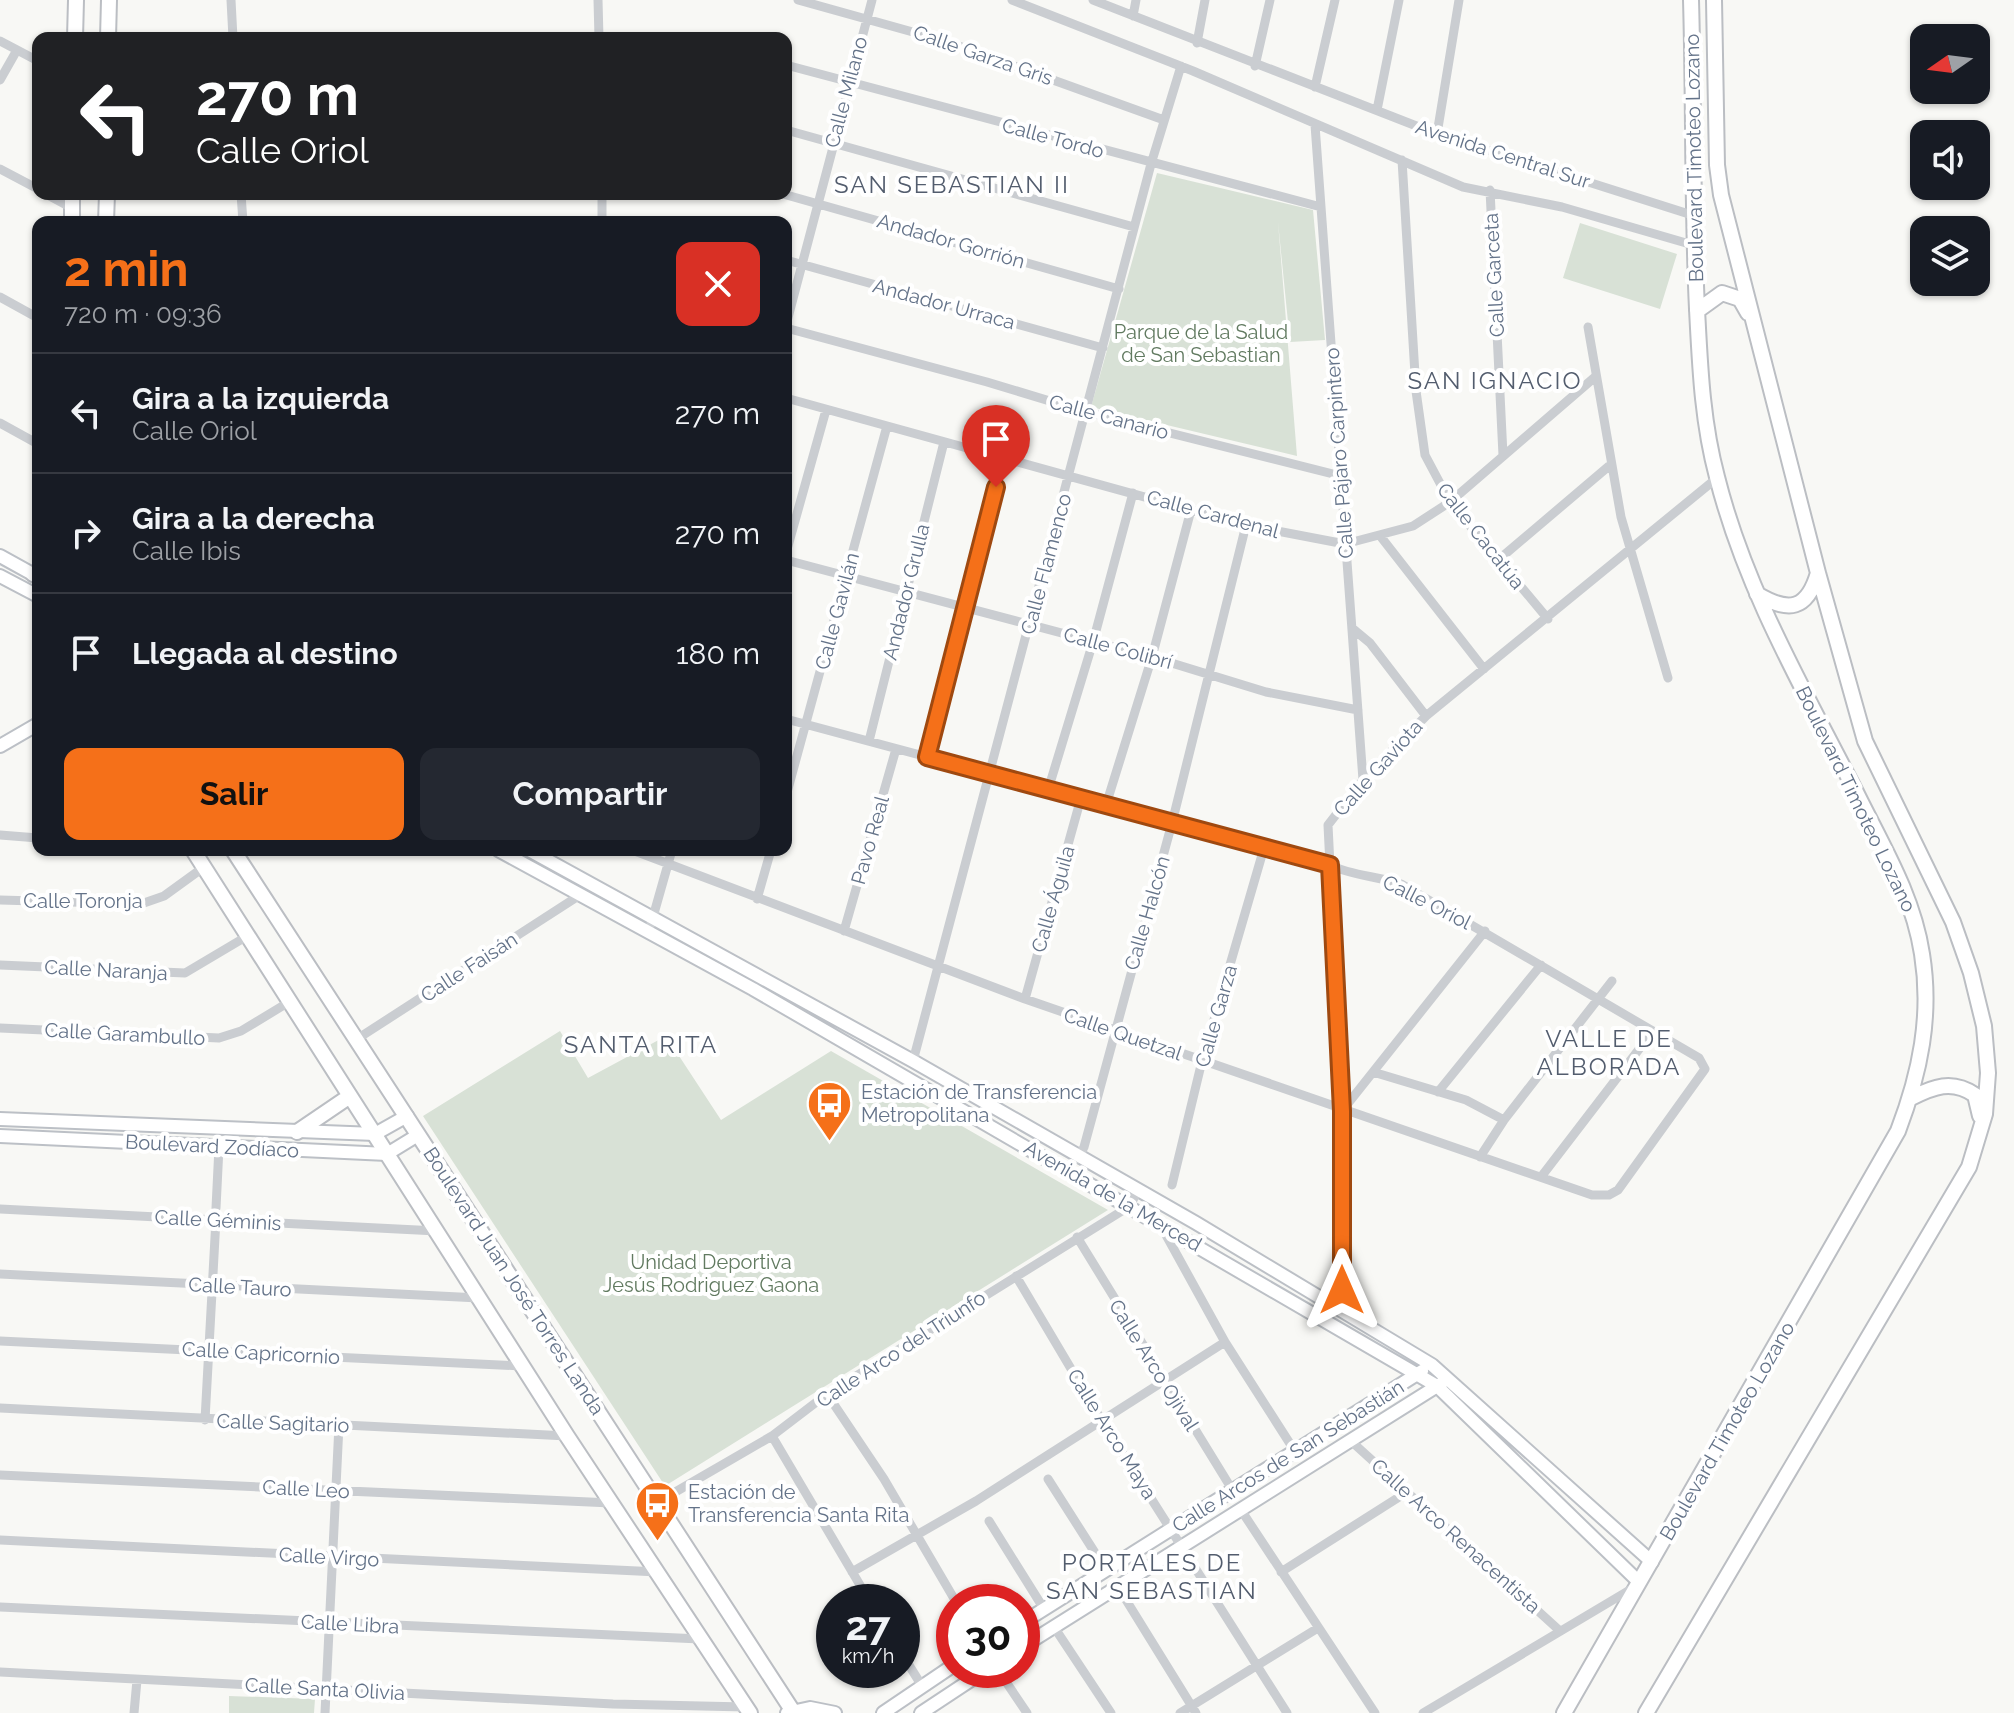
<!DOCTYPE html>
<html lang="es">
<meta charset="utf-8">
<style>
body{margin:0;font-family:Raleway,sans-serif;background:#242831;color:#f1f3f6;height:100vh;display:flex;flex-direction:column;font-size:30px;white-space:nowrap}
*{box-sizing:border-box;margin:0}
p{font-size:26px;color:#9ea1a6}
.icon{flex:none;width:44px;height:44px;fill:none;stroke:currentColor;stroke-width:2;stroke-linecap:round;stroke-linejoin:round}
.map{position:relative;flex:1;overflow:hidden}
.sheet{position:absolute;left:32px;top:216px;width:760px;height:640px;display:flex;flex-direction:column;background:#171b24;border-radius:16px;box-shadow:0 2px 6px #0004}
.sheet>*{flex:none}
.guide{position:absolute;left:32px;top:32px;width:760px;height:168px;border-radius:16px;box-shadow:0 2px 6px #0004;background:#202124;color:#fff;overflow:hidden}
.needle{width:52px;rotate:256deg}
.tools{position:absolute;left:1910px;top:24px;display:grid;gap:16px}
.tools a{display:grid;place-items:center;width:80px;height:80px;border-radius:16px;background:#171b24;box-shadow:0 2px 6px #0004;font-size:40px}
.speed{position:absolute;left:816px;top:1584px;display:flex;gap:16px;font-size:40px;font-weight:700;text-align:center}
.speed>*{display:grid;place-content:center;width:104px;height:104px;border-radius:50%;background:#171b24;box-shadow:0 2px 6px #0004;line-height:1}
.speed small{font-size:20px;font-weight:400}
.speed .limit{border:12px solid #d22;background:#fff;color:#111}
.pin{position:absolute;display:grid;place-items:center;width:68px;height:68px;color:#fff;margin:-82px -34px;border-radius:50% 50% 50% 0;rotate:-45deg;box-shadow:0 0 8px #0007}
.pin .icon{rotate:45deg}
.me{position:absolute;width:88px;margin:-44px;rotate:0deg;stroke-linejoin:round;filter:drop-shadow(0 0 6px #0008)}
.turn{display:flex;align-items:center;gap:28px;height:168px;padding:0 32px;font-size:36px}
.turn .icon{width:104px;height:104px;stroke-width:2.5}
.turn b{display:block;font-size:56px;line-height:68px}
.round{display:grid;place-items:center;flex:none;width:84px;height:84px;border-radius:16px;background:#242831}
.overview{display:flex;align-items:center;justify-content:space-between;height:136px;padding:0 32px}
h1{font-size:48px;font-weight:700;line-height:60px;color:#f57019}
.cta{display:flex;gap:16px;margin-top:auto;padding:16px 32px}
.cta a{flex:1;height:92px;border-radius:16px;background:#f57019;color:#111;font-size:32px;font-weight:700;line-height:92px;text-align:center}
.cta a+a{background:#242831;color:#f1f3f6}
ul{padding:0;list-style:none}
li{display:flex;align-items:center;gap:24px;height:120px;padding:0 32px;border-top:2px solid #363941}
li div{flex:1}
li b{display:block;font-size:30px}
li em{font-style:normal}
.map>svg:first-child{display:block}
</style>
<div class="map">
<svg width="2014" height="1713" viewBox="0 0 2014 1713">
<rect width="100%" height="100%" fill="#f8f8f5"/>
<path fill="#d8e1d6" d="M1157,173l156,37 12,130 -35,2 -12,-120 19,234 -206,-49z
M1580,223l97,31 -17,55 -97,-31z
M560,1031l28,47 78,-42 55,84 110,-69 277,159 -443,276 -242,-370z
M229,1696l86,3 -1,14h-85z"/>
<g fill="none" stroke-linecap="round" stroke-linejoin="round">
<defs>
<path id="secondary" d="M0,556l38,21
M0,576l38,20
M0,746l38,-22
M498,850l255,139 684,397 202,196
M529,850l384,211 283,162 236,142 220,197
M0,1119l375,15 32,-18
M0,1136l387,18 31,-19
M1022,1623l400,-252
M1022,1647l420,-264
M787,1713l23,-5 25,5
M883,1713l71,-48
M921,1713l65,-43"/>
<path id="primary" d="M75,38l1,-38
M108,38l1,-38
M72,222v-28
M106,222l1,-28
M1697,311l25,-18 18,6 8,14
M33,574l5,-1
M1757,594c32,19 50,16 61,-21
M193,850l374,586 183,277
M233,850l561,863
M1911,1098c22,-11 41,-19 64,-3l5,21
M297,1132l53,-36
M1564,1713l334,-582c22,-58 34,-115 24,-177 -9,-59 -40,-109 -66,-162 -52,-102 -111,-203 -139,-315 -15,-56 -17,-111 -20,-168 -5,-103 -3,-206 -6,-309
M1646,1713l323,-546 16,-53 3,-41 -4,-47 -13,-53 -18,-51 -88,-181 -47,-168 -97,-378 -4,-30 -3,-165"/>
</defs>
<use href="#secondary" stroke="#bcc0c6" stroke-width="16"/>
<use href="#primary" stroke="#bbbec3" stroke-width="18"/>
<path stroke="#cacdd1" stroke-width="9" d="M231,0l2,38
M598,0l1,38
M798,0l147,41 219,79
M1012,0l181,71 270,116 99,20 131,38
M1093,0l344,134 255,81
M1133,16l3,-16
M655,38h14
M0,41l38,20
M1197,43l8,-43
M786,65l535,142
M1255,66l15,-66
M0,80l17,-30
M1315,87l20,-87
M1377,110l22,-110
M1315,125l48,655
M786,130l348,97
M1437,134l22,-134
M1402,160l14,231 9,64 25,47 98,117
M0,169l38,20
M1490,190l13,265
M46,194l26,14
M241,194l2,28
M602,194v28
M783,194l336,95
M786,260l317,88
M0,297l38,21
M786,325l86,-325
M1588,327l33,190 47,161
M786,328l201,54 99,30 255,64
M786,398l460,127 99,19 68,-18 37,-24 145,-125
M0,423l38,21
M1381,537l103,132
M786,553l40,-143
M786,560l366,97 114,35 92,18
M1497,561l112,-95
M1352,628l18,15 56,73
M869,741l75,-299
M927,757l76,-300
M1048,790l45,-148 40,-149
M786,796l101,-370
M1106,805l46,-148 39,-147
M0,835l38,3
M632,850l393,149 567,196h17l9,-5 87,-121 -6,-11 -298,-174c-23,-8 -49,-8 -71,-19l-544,-146
M757,899l14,-49
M0,900l141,4 23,-8 40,-29
M651,924l21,-74
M844,931l52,-182
M0,965l185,8 64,-38
M1025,999l56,-201
M0,1028l219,10 22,-7 48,-29
M357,1039l223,-144
M913,1061l238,-897 30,-98
M1373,1072l93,28 38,20
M1438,1092l103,-127
M1342,1111l143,-180
M1480,1157l24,-37 108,-139
M1078,1159l6,-12 88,-324 74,-298
M1541,1177l112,-146
M1172,1185l30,-124 62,-213
M216,1208l3,-61
M0,1209l437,22
M1161,1226l64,116 71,111
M1077,1237l156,254
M0,1274l479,24
M1016,1276l86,145 185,292
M1342,1290v-179l-14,-286 35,-45 63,-64 291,-238
M0,1341l522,25
M827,1394l57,85 72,123
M0,1408l567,28
M205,1420l11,-201
M772,1436l98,166
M1352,1442l208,189
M0,1475l611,28
M1048,1479l58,91
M658,1502l114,-66 55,-42 303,-188 8,-16
M1241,1510l134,203
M989,1521l55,88
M0,1540l658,32
M852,1572l124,-71 249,-159
M1281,1572l126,-80
M1118,1587l78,126
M0,1607l700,32
M1054,1627l57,86
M902,1654l20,32
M998,1670l29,43
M0,1672l613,32 133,3
M134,1713l3,-33
M325,1713l14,-288
M1180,1713l138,-85
M1423,1713l210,-125"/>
<use href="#secondary" stroke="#fff" stroke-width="12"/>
<use href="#primary" stroke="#fff" stroke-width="14"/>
</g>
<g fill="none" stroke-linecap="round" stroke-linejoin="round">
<defs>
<path id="route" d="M996,487l-69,270 403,108 12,246v179"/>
</defs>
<use href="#route" stroke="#9f4910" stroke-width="20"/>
<use href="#route" stroke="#f57019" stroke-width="14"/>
</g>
<defs>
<symbol id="bus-pin" viewBox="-11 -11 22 30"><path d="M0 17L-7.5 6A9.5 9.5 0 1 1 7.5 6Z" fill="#f57019" stroke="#fff"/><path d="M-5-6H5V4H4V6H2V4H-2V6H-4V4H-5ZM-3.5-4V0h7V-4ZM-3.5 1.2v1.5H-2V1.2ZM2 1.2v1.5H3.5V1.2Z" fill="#fff"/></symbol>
</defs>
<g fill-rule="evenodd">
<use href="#bus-pin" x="804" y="1078" width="51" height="69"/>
<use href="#bus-pin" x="632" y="1478" width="51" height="69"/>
</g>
<g text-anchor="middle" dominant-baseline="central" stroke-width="8" stroke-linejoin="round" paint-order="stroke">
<g font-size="20" fill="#647389" stroke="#fff">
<text transform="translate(983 55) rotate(19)">Calle Garza Gris</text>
<text transform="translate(846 92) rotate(-75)">Calle Milano</text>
<text transform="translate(1053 138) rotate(15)">Calle Tordo</text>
<text transform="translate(1503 154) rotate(18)">Avenida Central Sur</text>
<text transform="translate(1694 158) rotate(-91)">Boulevard Timoteo Lozano</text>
<text transform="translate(951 241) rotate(16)">Andador Gorrión</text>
<text transform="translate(1494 275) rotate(-93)">Calle Garceta</text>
<text transform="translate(944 304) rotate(15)">Andador Urraca</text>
<text transform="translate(1109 417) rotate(15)">Calle Canario</text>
<text transform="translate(1339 453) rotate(-94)">Calle Pájaro Carpintero</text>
<text transform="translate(1213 514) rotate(15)">Calle Cardenal</text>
<text transform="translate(1481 536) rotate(52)">Calle Cacatúa</text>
<text transform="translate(1046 564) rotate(-75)">Calle Flamenco</text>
<text transform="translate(906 592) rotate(-76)">Andador Grulla</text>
<text transform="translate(837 611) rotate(-75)">Calle Gavilán</text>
<text transform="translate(1118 648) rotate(15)">Calle Colibrí</text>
<text transform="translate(1378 768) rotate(-48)">Calle Gaviota</text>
<text transform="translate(1856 799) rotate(64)">Boulevard Timoteo Lozano</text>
<text transform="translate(870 840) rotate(-74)">Pavo Real</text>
<text transform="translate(1053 899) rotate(-74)">Calle Águila</text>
<text x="83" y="901">Calle Toronja</text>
<text transform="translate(1427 902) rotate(27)">Calle Oriol</text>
<text transform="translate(1147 913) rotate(-74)">Calle Halcón</text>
<text transform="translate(469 967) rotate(-33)">Calle Faisán</text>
<text transform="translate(106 970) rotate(3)">Calle Naranja</text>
<text transform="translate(1216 1016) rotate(-74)">Calle Garza</text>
<text transform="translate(125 1034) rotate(3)">Calle Garambullo</text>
<text transform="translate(1123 1034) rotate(19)">Calle Quetzal</text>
<text transform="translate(212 1146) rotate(3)">Boulevard Zodíaco</text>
<text transform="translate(1113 1196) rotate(30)">Avenida de la Merced</text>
<text transform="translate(218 1220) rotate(3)">Calle Géminis</text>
<text transform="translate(514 1281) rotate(57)">Boulevard Juan José Torres Landa</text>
<text transform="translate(240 1287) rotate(3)">Calle Tauro</text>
<text transform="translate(901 1349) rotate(-33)">Calle Arco del Triunfo</text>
<text transform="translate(261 1353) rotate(3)">Calle Capricornio</text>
<text transform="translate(1154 1365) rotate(58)">Calle Arco Ojival</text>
<text transform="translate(283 1423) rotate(2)">Calle Sagitario</text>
<text transform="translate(1727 1431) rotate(-60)">Boulevard Timoteo Lozano</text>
<text transform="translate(1112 1434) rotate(58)">Calle Arco Maya</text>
<text transform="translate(1288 1456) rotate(-32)">Calle Arcos de San Sebastián</text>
<text transform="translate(306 1489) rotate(3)">Calle Leo</text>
<text transform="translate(1456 1536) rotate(42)">Calle Arco Renacentista</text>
<text transform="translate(329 1557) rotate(3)">Calle Virgo</text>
<text transform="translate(350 1624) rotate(3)">Calle Libra</text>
<text transform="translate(325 1689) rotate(3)">Calle Santa Olivia</text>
</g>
<g font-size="20" fill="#617a60" stroke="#fff">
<text x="1201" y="332">Parque de la Salud<tspan x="1201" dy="23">de San Sebastian</tspan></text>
<text x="711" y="1262">Unidad Deportiva<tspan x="711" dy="23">Jesús Rodriguez Gaona</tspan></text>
</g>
<g font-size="20" fill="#647389" stroke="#fff" text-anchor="start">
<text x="861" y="1092">Estación de Transferencia<tspan x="861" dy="23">Metropolitana</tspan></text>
<text x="688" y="1492">Estación de<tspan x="688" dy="23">Transferencia Santa Rita</tspan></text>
</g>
<g font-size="24" letter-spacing="2" fill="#535d6e" stroke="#fff">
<text x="952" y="184">SAN SEBASTIAN II</text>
<text x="1495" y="380">SAN IGNACIO</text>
<text x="1609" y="1038">VALLE DE<tspan x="1609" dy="28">ALBORADA</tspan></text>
<text x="641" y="1044">SANTA RITA</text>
<text x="1152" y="1562">PORTALES DE<tspan x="1152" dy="28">SAN SEBASTIAN</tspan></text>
</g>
</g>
</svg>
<div class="tools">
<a><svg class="needle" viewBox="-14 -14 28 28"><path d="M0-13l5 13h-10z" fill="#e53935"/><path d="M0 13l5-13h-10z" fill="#9ea1a6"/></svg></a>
<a><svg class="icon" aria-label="sound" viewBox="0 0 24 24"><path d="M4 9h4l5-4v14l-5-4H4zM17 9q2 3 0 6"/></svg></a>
<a><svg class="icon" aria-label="layers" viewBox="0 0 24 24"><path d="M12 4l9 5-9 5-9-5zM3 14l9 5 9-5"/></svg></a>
</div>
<div class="speed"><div>27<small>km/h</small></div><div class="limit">30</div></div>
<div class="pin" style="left:996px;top:487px;background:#d93025"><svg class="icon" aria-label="arrive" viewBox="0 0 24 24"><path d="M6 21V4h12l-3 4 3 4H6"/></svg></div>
<svg class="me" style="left:1342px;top:1290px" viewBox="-20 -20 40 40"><path d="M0-17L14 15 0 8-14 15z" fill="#f57019" stroke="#fff" stroke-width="4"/></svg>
<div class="guide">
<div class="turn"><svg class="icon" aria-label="left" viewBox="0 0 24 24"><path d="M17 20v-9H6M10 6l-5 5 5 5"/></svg><div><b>270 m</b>Calle Oriol</div></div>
</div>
<section class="sheet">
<div class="overview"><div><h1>2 min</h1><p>720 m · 09:36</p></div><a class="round" style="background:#d93025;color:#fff"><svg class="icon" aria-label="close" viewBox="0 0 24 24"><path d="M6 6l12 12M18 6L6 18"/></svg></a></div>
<ul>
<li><svg class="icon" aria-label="left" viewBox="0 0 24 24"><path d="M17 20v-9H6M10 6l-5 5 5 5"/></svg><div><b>Gira a la izquierda</b><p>Calle Oriol</p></div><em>270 m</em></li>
<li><svg class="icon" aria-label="right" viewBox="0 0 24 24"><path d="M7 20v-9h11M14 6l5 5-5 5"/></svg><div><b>Gira a la derecha</b><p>Calle Ibis</p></div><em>270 m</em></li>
<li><svg class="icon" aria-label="arrive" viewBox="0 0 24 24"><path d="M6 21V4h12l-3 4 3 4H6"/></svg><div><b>Llegada al destino</b></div><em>180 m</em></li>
</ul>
<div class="cta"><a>Salir</a><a>Compartir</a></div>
</section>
</div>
